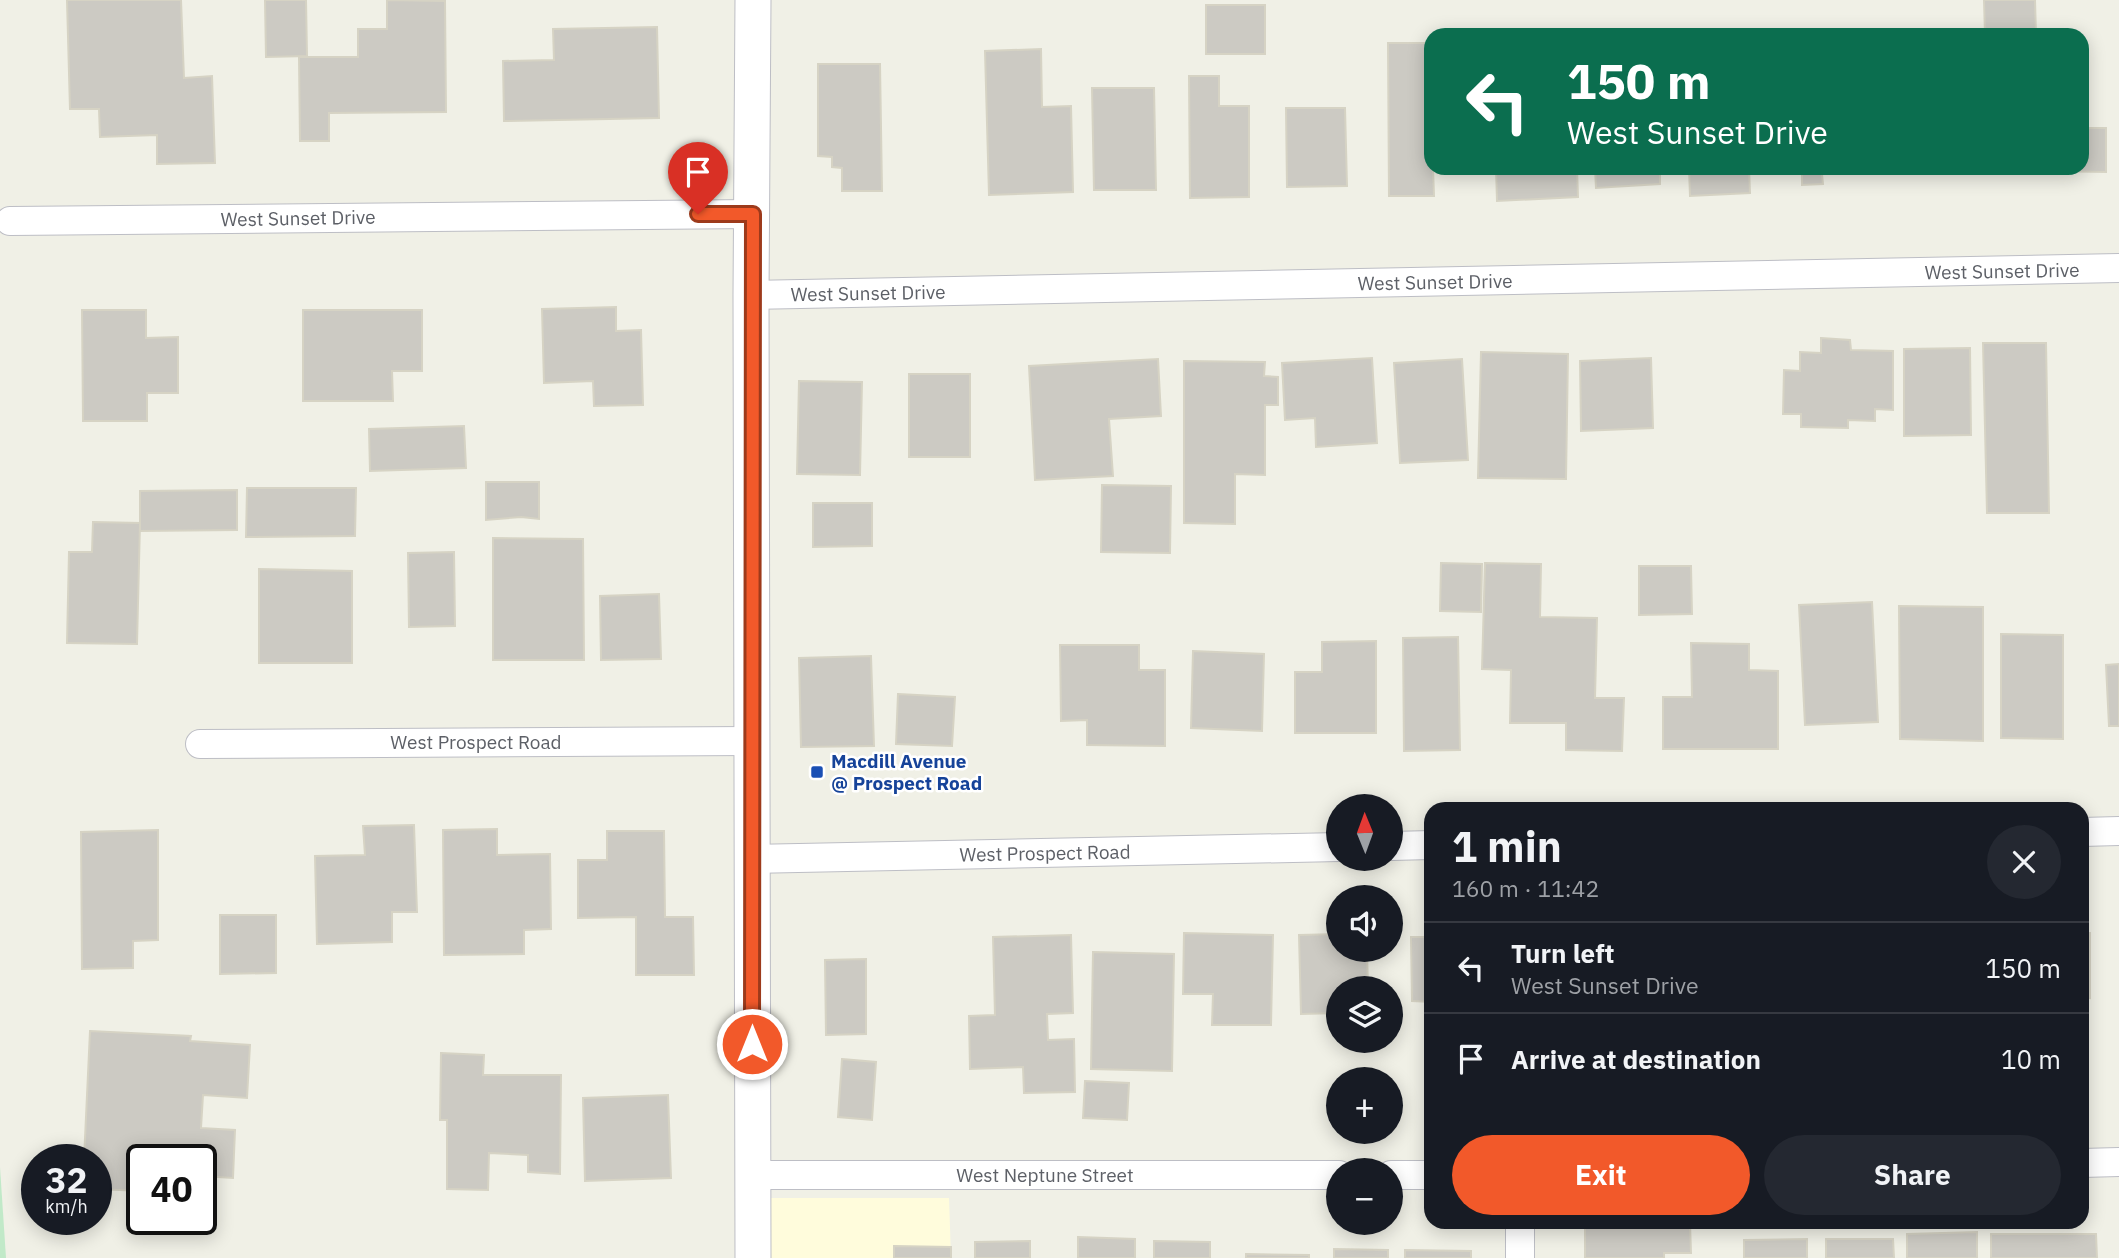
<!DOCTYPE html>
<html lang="en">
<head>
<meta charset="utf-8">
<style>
  :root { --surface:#171b24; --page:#242831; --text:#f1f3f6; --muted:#9ea1a6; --line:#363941; --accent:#f2592a }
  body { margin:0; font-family:"IBM Plex Sans",sans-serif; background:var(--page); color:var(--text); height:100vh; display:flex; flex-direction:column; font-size:26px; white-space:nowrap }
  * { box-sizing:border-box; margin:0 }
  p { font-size:23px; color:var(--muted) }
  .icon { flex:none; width:38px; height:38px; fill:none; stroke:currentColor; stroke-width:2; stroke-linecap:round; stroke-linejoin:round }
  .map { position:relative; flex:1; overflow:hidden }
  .details { position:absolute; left:1424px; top:802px; width:665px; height:427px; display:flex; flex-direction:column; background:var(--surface); border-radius:21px; box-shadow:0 4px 18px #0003 }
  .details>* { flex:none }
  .banner { position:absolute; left:1424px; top:28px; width:665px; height:147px; border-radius:21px; box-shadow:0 4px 18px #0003; background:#0b6e4f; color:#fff; overflow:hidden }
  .needle { width:46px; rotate:359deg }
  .fabs { position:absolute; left:1326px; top:794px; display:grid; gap:14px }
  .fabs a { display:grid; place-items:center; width:77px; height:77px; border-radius:50%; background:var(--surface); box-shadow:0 4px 18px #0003; font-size:35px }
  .speed { position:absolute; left:21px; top:1144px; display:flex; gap:14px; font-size:35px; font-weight:700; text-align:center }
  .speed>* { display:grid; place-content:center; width:91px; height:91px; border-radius:50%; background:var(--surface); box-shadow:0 4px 18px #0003; line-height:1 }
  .speed small { font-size:18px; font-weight:400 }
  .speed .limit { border:4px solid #111; border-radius:10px; background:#fff; color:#111 }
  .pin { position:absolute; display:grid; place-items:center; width:60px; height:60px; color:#fff; margin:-72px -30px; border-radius:50% 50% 50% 0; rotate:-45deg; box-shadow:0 0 7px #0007 }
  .pin .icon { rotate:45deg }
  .me { position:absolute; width:77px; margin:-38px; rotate:0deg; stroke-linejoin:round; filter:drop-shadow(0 0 5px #0008) }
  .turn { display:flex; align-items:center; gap:24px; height:147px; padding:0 28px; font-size:32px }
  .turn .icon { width:91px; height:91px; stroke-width:2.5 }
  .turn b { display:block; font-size:49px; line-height:60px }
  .round { display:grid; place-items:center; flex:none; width:74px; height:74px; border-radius:37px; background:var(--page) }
  .head { display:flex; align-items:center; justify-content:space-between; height:119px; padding:0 28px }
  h1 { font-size:42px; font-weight:800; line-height:52px }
  .action { display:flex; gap:14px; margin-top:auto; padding:14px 28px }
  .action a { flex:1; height:80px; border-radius:42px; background:var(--accent); color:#fff; font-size:28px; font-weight:800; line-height:80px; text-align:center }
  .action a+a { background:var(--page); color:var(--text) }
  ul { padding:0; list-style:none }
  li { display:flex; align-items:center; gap:21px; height:91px; padding:0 28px; border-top:2px solid var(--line) }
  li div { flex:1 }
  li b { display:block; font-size:26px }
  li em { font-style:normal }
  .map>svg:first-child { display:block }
  .commercial { fill:#fffcdc }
  .green { fill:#c1e9c8 }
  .building { fill:#cccac3; stroke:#d6d3c4; stroke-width:2 }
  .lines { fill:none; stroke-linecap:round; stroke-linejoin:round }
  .minor-casing { stroke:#bdbec5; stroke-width:30 }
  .tertiary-casing { stroke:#bdbec5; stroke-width:37 }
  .minor { stroke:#fff; stroke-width:28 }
  .tertiary { stroke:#fff; stroke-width:35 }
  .route-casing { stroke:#9d3a1b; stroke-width:18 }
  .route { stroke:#f2592a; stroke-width:12 }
  .transit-dot { fill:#1a4fb4; stroke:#fff; stroke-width:2.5 }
  .labels { text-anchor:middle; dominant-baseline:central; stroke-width:5; stroke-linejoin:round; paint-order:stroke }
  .street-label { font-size:19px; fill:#5d6067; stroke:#fff }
  .transit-label { font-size:19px; font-weight:bold; fill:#164399; stroke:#fff; text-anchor:start }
</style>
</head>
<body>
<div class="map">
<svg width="2119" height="1258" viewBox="0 0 2119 1258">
  <rect width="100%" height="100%" fill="#f0f0e6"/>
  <!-- commercial -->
  <path class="commercial" d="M771,1198H949L951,1258H771Z"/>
  <!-- green -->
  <path class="green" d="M0,1167L6,1258H0Z"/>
  <!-- building -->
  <path class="building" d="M67,0H181L184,78L212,76L215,163L157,164V135L100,137L99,109H70Z
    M265,0H306L307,56L266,57Z
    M387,0L445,1L446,112L329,113V141H300L299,57H358V29H387Z
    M1984,0H2035L2036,35H1985Z
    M1206,5H1265V54H1206Z
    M657,27L659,118L504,121L503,61L554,60L553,29Z
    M1388,43H1432V168H1433L1434,196H1389Z
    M1041,49L1042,107L1071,106L1073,192L989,195L985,51Z
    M818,64H880L882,191H842V168L832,167V157L818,156Z
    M1189,76H1219V106H1249V197L1190,198Z
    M1092,88H1154L1156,190H1094Z
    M1286,108H1345L1347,186L1287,187Z
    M2082,128H2106V172L1984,170V168H2082Z
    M1496,168H1577L1578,197L1497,201Z
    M1595,168H1660V184L1596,188Z
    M1689,168H1749L1750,193L1690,196Z
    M1787,168H1847L1848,173L1822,174L1823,184L1802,185V174H1787Z
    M1912,168H1967V172L1912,173Z
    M616,307V331L641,330L643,405L594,406L593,381L544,383L542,309Z
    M82,310H146V338L178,337V393H147V421H83Z
    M303,310H422V371H392L393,401H303Z
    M1821,338L1850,340L1851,350L1893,351V410L1875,409V421L1848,420V428L1801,427V414H1783L1784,370L1800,371V352L1821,353Z
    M1983,343H2046L2049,513H1987Z
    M1970,348L1971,435L1904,436V349Z
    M1481,352L1568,354L1566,479L1478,478Z
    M1372,358L1377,443L1316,447L1315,418L1285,420L1282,363Z
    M1651,358L1653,428L1581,431L1580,361Z
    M1158,359L1161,416L1109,419L1113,476L1035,480L1029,366Z
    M1462,359L1468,460L1400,463L1394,363Z
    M1184,361L1265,362L1264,376L1278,377V405H1265V475L1235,474V524L1184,523Z
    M909,374H970V457H909Z
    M799,381L862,382L860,475L797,474Z
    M464,426L466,468L370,471L369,429Z
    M486,482H539V519L521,517L486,520Z
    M1102,485L1171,486L1170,553L1101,552Z
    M247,488H356L355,536L246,537Z
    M237,490V530L140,531V491Z
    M813,503H872V546L813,547Z
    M93,522L140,523L137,644L67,643L69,552H92Z
    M493,538L583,539L584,660H493Z
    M454,552L455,626L409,627L408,553Z
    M1441,563L1482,564L1481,612L1440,611Z
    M1485,563L1541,564L1540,617L1597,618L1595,698H1624L1622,751L1566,750V723H1510L1511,670L1482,669Z
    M1639,566H1691L1692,614L1639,615Z
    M259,569L352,571V663H259Z
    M659,594L661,659L601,660L600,596Z
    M1872,602L1878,722L1805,725L1799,605Z
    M1899,606L1983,607V741L1900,739Z
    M2001,634L2063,635V739L2001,738Z
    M1458,637L1460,750L1404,751L1403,638Z
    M1376,641V733H1295V672H1322V642Z
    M1691,643L1749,644V670L1778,671V749H1663V697H1692Z
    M1060,645H1139V670H1165V746L1087,745V720L1061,721Z
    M1193,651L1264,654L1262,731L1191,728Z
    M871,656L874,746L801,747L799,658Z
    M2119,664V726H2109L2106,665Z
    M898,694L955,697L952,746L896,744Z
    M414,825L417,912H392V942L317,944L315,856L365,855L363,826Z
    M497,829V855L550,854L551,929L524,930V954L444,955L443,830Z
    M158,830V940L133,941V968L82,969L81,832Z
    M607,831H664L665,917H693L694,975H636V917L578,918V860H607Z
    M220,915H276V973L220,974Z
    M1184,933L1273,935L1271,1025H1212L1213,994H1183Z
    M2082,933H2090V998L2082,997Z
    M1339,934V950H1367L1368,989H1339V1013L1301,1014L1299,935Z
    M1071,935L1073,1013L1047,1014L1048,1040L1074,1039L1075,1092L1024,1093L1023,1067L970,1069L969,1016L995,1015L993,937Z
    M1411,937H1432V1002L1412,1001Z
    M1093,952L1174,954L1172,1071L1091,1069Z
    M866,959V1034L826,1035L825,960Z
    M90,1031L191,1036L190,1041L250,1045L247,1098L203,1095L201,1128L235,1130L233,1178L201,1176V1160H142V1191L96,1189V1160H84Z
    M441,1053L484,1055L483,1075H561L560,1174L528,1172V1155L489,1153L488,1190L447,1189V1120H440Z
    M842,1059L876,1062L872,1120L838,1117Z
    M1085,1081L1129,1083L1127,1120L1083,1118Z
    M668,1095L671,1178L585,1181L583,1098Z
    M1690,1223L1691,1253H1664V1258H1585V1224Z
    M1977,1232V1258H1907V1234Z
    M1991,1234H2096L2097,1258H1991Z
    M1078,1237L1135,1239V1258H1078Z
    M1807,1239V1258H1744V1240Z
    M1826,1239H1893L1894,1258H1826Z
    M1030,1241V1258H975V1242Z
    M1154,1241L1210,1242V1258H1154Z
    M894,1246L951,1247V1258H894Z
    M1334,1249L1388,1250V1258H1334Z
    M1405,1250L1471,1251V1258H1405Z
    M1246,1254L1309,1255V1258H1246Z"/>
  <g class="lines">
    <!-- minor casing -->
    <g class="minor-casing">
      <path id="minor" d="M10,221L753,214
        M751,295L2119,268
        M200,744L752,741
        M2082,832L2119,831
        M1391,846L1432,845
        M751,859L1339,847
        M2082,1163L2119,1162
        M752,1175H1339
        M1391,1175H1432
        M1520,1222V1258"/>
    </g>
    <!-- tertiary casing -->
    <g class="tertiary-casing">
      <path id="tertiary" d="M753,1258L751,295L753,0"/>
    </g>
    <!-- minor -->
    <use href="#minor" class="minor"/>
    <!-- tertiary -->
    <use href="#tertiary" class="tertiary"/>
  </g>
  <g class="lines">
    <!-- route casing -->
    <g class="route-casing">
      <path id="route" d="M698,214H753L752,1044"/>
    </g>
    <!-- route -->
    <use href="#route" class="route"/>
  </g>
  <!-- markers -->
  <rect class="transit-dot" x="810" y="765" width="14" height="14" rx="3.5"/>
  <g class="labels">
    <!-- street labels -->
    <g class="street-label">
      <text transform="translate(298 218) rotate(-1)">West Sunset Drive</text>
      <text transform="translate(2002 271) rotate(-1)">West Sunset Drive</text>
      <text transform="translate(1435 282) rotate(-1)">West Sunset Drive</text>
      <text transform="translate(868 293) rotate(-1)">West Sunset Drive</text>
      <text x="476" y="742">West Prospect Road</text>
      <text transform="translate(1045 853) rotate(-1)">West Prospect Road</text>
      <text x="1045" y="1175">West Neptune Street</text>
    </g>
    <!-- transit labels -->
    <g class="transit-label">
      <text x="831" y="761">Macdill Avenue<tspan x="831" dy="22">@ Prospect Road</tspan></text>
    </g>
  </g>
</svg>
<div class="fabs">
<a><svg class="needle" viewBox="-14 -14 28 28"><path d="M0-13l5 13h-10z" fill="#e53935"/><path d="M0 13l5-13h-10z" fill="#9ea1a6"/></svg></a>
<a><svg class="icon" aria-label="sound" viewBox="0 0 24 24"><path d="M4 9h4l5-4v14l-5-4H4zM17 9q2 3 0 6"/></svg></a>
<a><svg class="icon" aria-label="layers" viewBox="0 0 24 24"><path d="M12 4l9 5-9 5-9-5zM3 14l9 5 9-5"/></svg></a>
<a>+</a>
<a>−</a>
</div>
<div class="speed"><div>32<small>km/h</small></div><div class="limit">40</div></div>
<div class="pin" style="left:698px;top:214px;background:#d93025"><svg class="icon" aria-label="arrive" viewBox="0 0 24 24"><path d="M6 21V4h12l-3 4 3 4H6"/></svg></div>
<svg class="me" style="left:752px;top:1044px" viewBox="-20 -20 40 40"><circle r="17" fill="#f2592a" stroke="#fff" stroke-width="3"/><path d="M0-11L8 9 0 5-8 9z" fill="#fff"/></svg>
<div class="banner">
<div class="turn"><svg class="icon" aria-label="left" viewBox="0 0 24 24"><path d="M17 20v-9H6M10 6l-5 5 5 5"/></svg><div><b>150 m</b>West Sunset Drive</div></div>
</div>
<section class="details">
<div class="head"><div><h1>1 min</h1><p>160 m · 11:42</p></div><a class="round"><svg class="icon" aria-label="close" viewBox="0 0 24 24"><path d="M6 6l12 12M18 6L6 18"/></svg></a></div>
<ul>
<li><svg class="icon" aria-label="left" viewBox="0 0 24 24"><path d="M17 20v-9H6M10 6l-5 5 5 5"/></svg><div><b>Turn left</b><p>West Sunset Drive</p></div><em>150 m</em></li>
<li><svg class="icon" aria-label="arrive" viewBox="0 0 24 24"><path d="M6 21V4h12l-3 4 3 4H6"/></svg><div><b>Arrive at destination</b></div><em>10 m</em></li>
</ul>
<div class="action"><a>Exit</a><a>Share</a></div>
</section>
</div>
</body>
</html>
